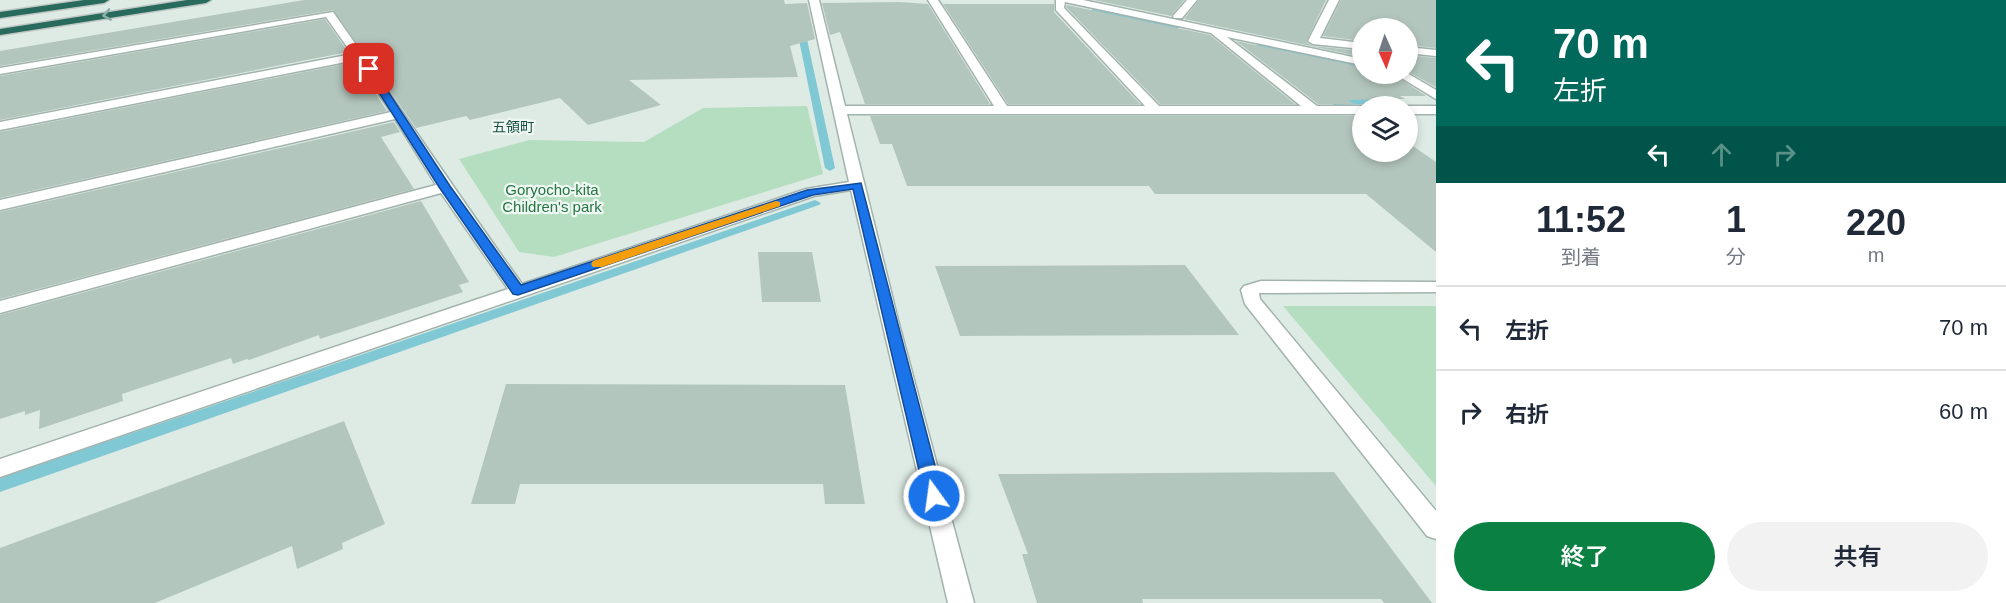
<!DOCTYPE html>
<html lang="ja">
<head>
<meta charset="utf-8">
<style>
  :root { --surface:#fff; --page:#f2f2f3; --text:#1f2937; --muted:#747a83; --line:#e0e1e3; --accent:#0b8043 }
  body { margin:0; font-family:Helvetica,"Noto Sans JP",sans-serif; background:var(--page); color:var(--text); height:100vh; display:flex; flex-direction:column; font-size:22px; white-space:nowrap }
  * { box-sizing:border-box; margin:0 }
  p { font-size:20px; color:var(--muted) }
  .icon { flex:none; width:33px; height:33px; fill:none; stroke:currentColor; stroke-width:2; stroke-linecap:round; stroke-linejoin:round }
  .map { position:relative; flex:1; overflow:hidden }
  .side { display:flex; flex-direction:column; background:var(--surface); width:570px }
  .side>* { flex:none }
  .guide { background:#00695c; color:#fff; overflow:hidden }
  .needle { width:39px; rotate:177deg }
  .tools { position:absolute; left:1352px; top:18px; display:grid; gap:12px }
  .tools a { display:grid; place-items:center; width:66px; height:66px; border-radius:50%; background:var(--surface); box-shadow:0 3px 9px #0003; font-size:30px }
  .pin { position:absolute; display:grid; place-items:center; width:51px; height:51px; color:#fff; margin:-26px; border-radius:12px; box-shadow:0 3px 9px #0006 }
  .me { position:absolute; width:66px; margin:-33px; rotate:346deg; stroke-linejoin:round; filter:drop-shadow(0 0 4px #0008) }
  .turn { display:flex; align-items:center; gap:21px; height:126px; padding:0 18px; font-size:27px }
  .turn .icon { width:78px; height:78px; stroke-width:2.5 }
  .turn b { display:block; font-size:42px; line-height:51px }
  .lanes { display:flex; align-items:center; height:57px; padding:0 18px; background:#0003; justify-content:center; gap:30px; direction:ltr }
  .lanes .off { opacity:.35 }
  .eta { display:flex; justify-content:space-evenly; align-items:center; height:102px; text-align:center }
  .eta b { font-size:36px; font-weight:600; line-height:42px }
  .primary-button { display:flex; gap:12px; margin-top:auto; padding:12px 18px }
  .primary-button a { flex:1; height:69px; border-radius:36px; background:var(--accent); color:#fff; font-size:24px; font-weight:600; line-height:69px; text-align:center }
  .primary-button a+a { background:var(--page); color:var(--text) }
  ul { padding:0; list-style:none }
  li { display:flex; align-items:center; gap:18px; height:84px; padding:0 18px; border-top:2px solid var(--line) }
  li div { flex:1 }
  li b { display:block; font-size:22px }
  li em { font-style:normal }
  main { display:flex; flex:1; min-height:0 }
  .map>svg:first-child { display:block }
  .green { fill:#b5dec0 }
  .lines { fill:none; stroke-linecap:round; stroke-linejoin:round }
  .stream { fill:#81c8d5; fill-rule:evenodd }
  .building { fill:#b3c6be }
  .minor-casing { stroke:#a1b3ac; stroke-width:3 }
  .highway-casing { stroke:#c0c8c6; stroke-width:3 }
  .minor { fill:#fff; fill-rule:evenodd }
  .highway { fill:#286a5c; fill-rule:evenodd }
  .oneway { stroke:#8cb0a8 }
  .route { fill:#1a73e8; stroke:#114b97; stroke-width:1.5 }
  .slow { fill:#f59e0b }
  .labels { text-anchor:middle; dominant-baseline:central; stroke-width:4.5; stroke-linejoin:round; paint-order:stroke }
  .far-neighbourhood-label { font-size:14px; fill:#194f42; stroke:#eff7f3 }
  .park-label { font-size:15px; fill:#267544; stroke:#eff7f3 }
</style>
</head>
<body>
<main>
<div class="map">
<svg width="1436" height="603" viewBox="0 0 1436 603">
  <rect width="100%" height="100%" fill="#deebe5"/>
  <!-- green -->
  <path class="green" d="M807,106L823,174L554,257L519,252L459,159L529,140L644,142L703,108Z
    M1283,306H1436V486Z"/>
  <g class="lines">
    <!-- stream -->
    <path class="stream" d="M1092,8L1176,25L1180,27L1176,29L1095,12H1092Z
      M801,28L805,30L835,168L830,171L825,168L797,30Z
      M1257,43L1362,64V70L1257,47Z
      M1371,99L1376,102L1374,104L1334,105L1329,102L1334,99Z
      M815,200L821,203L819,205L0,492V478Z"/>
  </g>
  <!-- building -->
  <path class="building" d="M304,0H784L785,4L807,3L815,39L790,46L798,77L629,80L661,105L588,125L560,98L470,120L466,116L416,128L333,10L0,66V51Z
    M1094,0H1184L1171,16Z
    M1199,0H1326L1306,42L1313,46L1362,51V57L1184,19Z
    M1341,0H1436V48L1407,45V28H1362V41L1323,36Z
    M900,2L928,4L990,104H865L840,32L830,35L822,3Z
    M943,4H1054V12L1140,104H1008Z
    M1067,5L1210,35L1295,104H1160L1066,7Z
    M325,19L348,52L0,120V76Z
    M1236,41L1362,67V74H1393L1426,96H1400L1405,99L1348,100L1354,104H1318Z
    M1407,55L1436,58V87L1407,71Z
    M355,62L387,111L0,198V132Z
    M870,116H1362V152H1407V142L1436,162V252L1366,194H1155L1149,186H907L892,144H880Z
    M394,122L400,132L381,137L414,189L0,299V212Z
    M421,201L469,282L459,285L463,292L320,339L319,335L249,360L247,359L233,364L231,358L122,394L123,401L39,429L40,410L25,415V411L0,419V315Z
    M758,252H812L821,302H762Z
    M1185,265L1239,335L960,336L935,266Z
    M506,384L845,385L865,504H825L823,484H520L515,504H471Z
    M344,421L385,524L342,543L343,549L297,569L292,546L155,603H0V548Z
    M1334,472L1432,603H1384L1381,599H1142L1143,603H1037L1022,554H1028L998,474Z"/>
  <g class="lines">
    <!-- minor casing -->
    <g class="minor-casing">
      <path id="minor" d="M809,0H819L845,106H994L928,0H938L1007,106H1145L1056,10V0H1083L1362,59V65L1227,37L1317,106H1362V114H847L898,320L974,603H948L851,190L814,196L0,477V459L508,289L441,193L0,313V301L436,185L395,119L0,210V200L391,112L356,60L0,130V122L352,54L326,17L0,74V68L333,12C396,101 457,194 522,284L806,189L849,182ZM1065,2L1211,33L1301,106H1159L1064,8Z
        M1187,0H1197L1182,18H1174L1173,16Z
        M1329,0H1339L1320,38L1362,43V49L1313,44L1308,41Z
        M1407,47L1436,50V56L1407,53Z
        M1407,73L1436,90V99L1395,74Z
        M1406,106H1436V114H1407Z
        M1261,281L1436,282V292L1259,293L1260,299L1436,511V539L1427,536L1245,304L1241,290L1244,286Z"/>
    </g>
    <!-- highway casing -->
    <g class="highway-casing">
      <path id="highway" d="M84,0H109L104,3L0,18V12Z
        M187,0H211L206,3L0,35V29Z"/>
    </g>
    <!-- minor -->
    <use href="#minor" class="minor"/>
    <!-- highway -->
    <use href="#highway" class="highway"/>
  </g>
  <!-- one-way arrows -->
  <defs><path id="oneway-chevron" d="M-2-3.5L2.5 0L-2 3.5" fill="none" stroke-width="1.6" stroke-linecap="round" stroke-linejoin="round" transform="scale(1.5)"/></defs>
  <use class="oneway" href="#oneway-chevron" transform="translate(107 15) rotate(171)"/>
  <!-- route -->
  <path class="route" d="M366,67H372L450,186L521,285L807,190L861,183L943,496L940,501L934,503L927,501L925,496L853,189L813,195L518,295L513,294L439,187L364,69Z"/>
  <!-- slow -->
  <path class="slow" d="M776,201L780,202V206L602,267H593L591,264L593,261Z"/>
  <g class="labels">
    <!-- far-neighbourhood labels -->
    <g class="far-neighbourhood-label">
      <text x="513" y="127">五領町</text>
    </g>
    <!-- park labels -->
    <g class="park-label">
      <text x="552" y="189">Goryocho-kita<tspan x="552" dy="17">Children's park</tspan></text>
    </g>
  </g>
</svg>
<div class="tools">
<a><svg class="needle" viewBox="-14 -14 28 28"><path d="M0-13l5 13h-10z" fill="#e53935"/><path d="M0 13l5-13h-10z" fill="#747a83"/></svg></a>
<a><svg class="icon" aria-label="layers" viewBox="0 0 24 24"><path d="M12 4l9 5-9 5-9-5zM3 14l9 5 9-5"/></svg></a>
</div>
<div class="pin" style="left:369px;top:69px;background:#d93025"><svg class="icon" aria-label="arrive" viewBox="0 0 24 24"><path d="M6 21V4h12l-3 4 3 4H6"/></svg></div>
<svg class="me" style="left:934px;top:496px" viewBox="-20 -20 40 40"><circle r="17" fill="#1a73e8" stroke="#fff" stroke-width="3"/><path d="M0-11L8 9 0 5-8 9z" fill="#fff"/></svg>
</div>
<section class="side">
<div class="guide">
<div class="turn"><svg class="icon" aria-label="left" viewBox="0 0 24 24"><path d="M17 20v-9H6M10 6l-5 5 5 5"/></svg><div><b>70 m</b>左折</div></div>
<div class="lanes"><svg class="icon" aria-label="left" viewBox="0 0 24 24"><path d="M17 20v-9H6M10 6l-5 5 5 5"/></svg><svg class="icon off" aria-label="ahead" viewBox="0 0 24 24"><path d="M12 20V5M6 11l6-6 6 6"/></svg><svg class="icon off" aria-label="right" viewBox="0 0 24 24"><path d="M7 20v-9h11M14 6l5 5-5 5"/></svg></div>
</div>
<div class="eta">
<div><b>11:52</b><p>到着</p></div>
<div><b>1</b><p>分</p></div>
<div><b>220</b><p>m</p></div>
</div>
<ul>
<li><svg class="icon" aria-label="left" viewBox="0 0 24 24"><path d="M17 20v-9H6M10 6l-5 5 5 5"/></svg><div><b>左折</b></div><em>70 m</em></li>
<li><svg class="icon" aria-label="right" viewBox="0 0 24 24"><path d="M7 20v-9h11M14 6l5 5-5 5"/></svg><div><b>右折</b></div><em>60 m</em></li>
</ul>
<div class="primary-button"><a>終了</a><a>共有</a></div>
</section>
</main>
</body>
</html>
